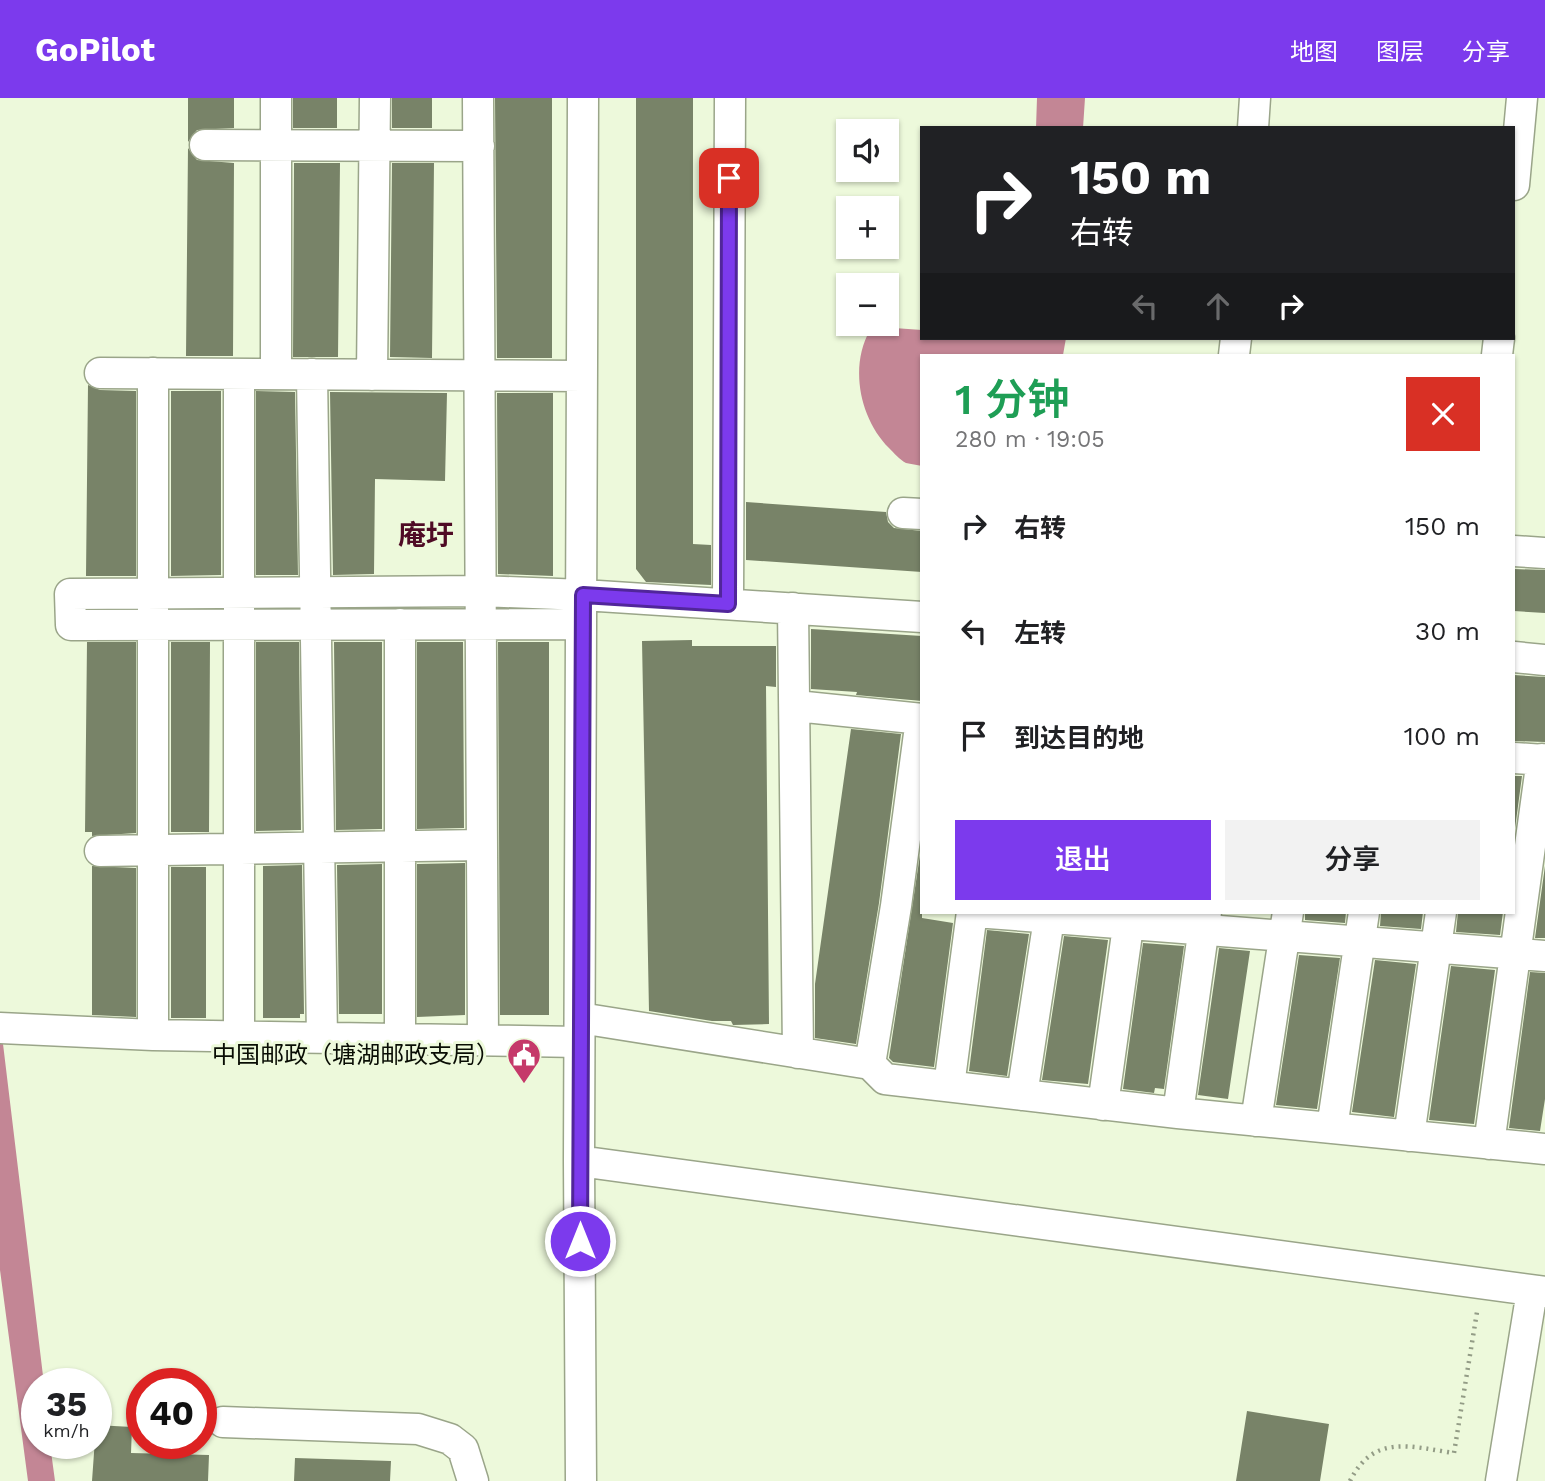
<!DOCTYPE html>
<html lang="zh">
<head>
<meta charset="utf-8">
<style>
  :root { --surface:#fff; --page:#f2f2f2; --text:#202124; --muted:#757577; --accent:#7c3aed }
  body { margin:0; font-family:"Work Sans","Noto Sans SC",sans-serif; background:var(--page); color:var(--text); height:100vh; display:flex; flex-direction:column; font-size:26px; white-space:nowrap }
  * { box-sizing:border-box; margin:0 }
  p { font-size:23px; color:var(--muted) }
  .icon { flex:none; width:38px; height:38px; fill:none; stroke:currentColor; stroke-width:2; stroke-linecap:round; stroke-linejoin:round }
  .map { position:relative; flex:1; overflow:hidden }
  .drawer { position:absolute; left:920px; top:256px; width:595px; height:560px; display:flex; flex-direction:column; background:var(--surface); border-radius:0px; box-shadow:0 2px 5px #0004 }
  .drawer>* { flex:none }
  .hud { position:absolute; left:920px; top:28px; width:595px; height:214px; border-radius:0px; box-shadow:0 2px 5px #0004; background:#202124; color:#fff; overflow:hidden }
  .buttons { position:absolute; left:836px; top:21px; display:grid; gap:14px }
  .buttons a { display:grid; place-items:center; width:63px; height:63px; border-radius:0px; background:var(--surface); box-shadow:0 2px 5px #0004; font-size:35px }
  .speed { position:absolute; left:21px; top:1270px; display:flex; gap:14px; font-size:35px; font-weight:700; text-align:center }
  .speed>* { display:grid; place-content:center; width:91px; height:91px; border-radius:50%; background:var(--surface); box-shadow:0 2px 5px #0004; line-height:1 }
  .speed small { font-size:18px; font-weight:400 }
  .speed .limit { border:10px solid #d22; background:#fff; color:#111 }
  .pin { position:absolute; display:grid; place-items:center; width:60px; height:60px; color:#fff; margin:-30px; border-radius:14px; box-shadow:0 4px 10px #0006 }
  .me { position:absolute; width:77px; margin:-38px; rotate:0deg; stroke-linejoin:round; filter:drop-shadow(0 0 5px #0008) }
  .turn { display:flex; align-items:center; gap:24px; height:147px; padding:0 35px; font-size:32px }
  .turn .icon { width:91px; height:91px; stroke-width:2.5 }
  .turn b { display:block; font-size:49px; line-height:60px }
  .lanes { display:flex; align-items:center; height:66px; padding:0 35px; background:#0003; justify-content:center; gap:35px; direction:ltr }
  .lanes .off { opacity:.35 }
  .round { display:grid; place-items:center; flex:none; width:74px; height:74px; border-radius:0px; background:var(--page) }
  .headline { display:flex; align-items:center; justify-content:space-between; height:119px; padding:0 35px }
  h1 { font-size:42px; font-weight:600; line-height:52px; color:#1e9e55 }
  .primary-button { display:flex; gap:14px; margin-top:auto; padding:14px 35px }
  .primary-button a { flex:1; height:80px; border-radius:0px; background:var(--accent); color:#fff; font-size:28px; font-weight:600; line-height:80px; text-align:center }
  .primary-button a+a { background:var(--page); color:var(--text) }
  ul { padding:0; list-style:none }
  li { display:flex; align-items:center; gap:21px; height:105px; padding:0 35px }
  li div { flex:1 }
  li b { display:block; font-size:26px }
  li em { font-style:normal }
  header { display:flex; align-items:center; gap:42px; box-sizing:border-box; height:98px; padding:0 35px; background:var(--accent); color:#fff }
  header strong { font-size:33px }
  nav { display:flex; gap:38px; margin-inline-start:auto; font-size:24px }
  .map>svg:first-child { display:block }
  .water { fill:#c38695 }
  .building { fill:#788368 }
  .lines { fill:none; stroke-linecap:round; stroke-linejoin:round }
  .minor-casing { stroke:#9aa589; stroke-width:33 }
  .path { stroke:#939c86; stroke-width:4.5; stroke-dasharray:2 5; stroke-linecap:butt }
  .minor { stroke:#fff; stroke-width:30 }
  .route-casing { stroke:#51269a; stroke-width:18 }
  .route { stroke:#7c3aed; stroke-width:12 }
  .labels { text-anchor:middle; dominant-baseline:central; stroke-width:6; stroke-linejoin:round; paint-order:stroke }
  .poi-label { font-size:24px; fill:#090d04; stroke:#edf9db; text-anchor:end }
  .quarter-label { font-size:28px; font-weight:bold; fill:#4f0b25; stroke:#edf9db }
</style>
</head>
<body>
<header>
<strong>GoPilot</strong>
<nav><a>地图</a><a>图层</a><a>分享</a></nav>
</header>
<div class="map">
<svg width="1545" height="1383" viewBox="0 0 1545 1383">
  <rect width="100%" height="100%" fill="#edf9db"/>
  <!-- water -->
  <path class="water" d="M1037,0H1085L1083,30H1036Z
    M894,230L922,232V240H1066L1063,257H922V368C917,367 911,366 906,365C900,362 894,355 889,350C860,321 849,269 870,232Z
    M0,921L44,1286H37V1346H50L55,1383H28L0,1172Z"/>
  <!-- building -->
  <path class="building" d="M188,0H234V30L197,32L188,44Z
    M293,0H337V30H293Z
    M392,0H432V30H392Z
    M495,0H552V260H497Z
    M636,0H693V446L711,447V487L646,484L636,471Z
    M188,50L197,62L234,65L233,258H186Z
    M294,65H340L338,259H293Z
    M392,65H434L432,260L390,259Z
    M88,287L100,292L136,293V478H86Z
    M171,293H221V477L171,478Z
    M256,293L295,294L298,477H256Z
    M330,294L447,295L445,383L375,381L374,476L333,477Z
    M497,295H553V478L498,476Z
    M746,404L886,414L888,424L894,430L922,433V474L746,462Z
    M1514,471L1545,472V515L1514,513Z
    M811,531L922,538V603L856,597L857,594L811,591Z
    M692,542V548H776V589L766,588L769,926L733,927L731,923H712L649,913L642,543Z
    M87,544H136V735L92,738V734H85Z
    M171,544H210L209,734H171Z
    M256,544H299L301,732L256,733Z
    M334,544H382V731L336,732Z
    M417,544H463L464,730L417,731Z
    M498,544H549V917H500Z
    M1514,577L1545,579V644L1514,643Z
    M851,631L901,636L879,805L856,946L815,940V886Z
    M1514,678H1522L1514,738Z
    M922,744V820L953,825L934,969L893,964L889,960Z
    M465,765V917L417,919V766Z
    M382,766V916H339L337,767Z
    M302,767L304,916H300V920H263V768Z
    M92,768L136,770V919L92,917Z
    M1545,768V840H1535Z
    M171,769H206V920H171Z
    M1305,814H1346L1345,825L1305,822Z
    M1381,814H1423L1421,831L1380,828Z
    M1458,814H1503L1500,837L1456,834Z
    M987,832L1029,836L1007,978L969,973Z
    M1064,838L1108,842L1088,986L1042,982Z
    M1143,845L1184,848L1164,991L1155,990L1154,995L1123,991Z
    M1219,850L1250,853L1228,1001L1198,997Z
    M1299,857L1340,860L1317,1011L1276,1007Z
    M1375,862L1416,866L1394,1019L1352,1014Z
    M1451,868L1495,872L1474,1026L1429,1022Z
    M1530,874L1545,875V1001L1540,1033L1509,1030Z
    M1247,1313L1329,1326L1320,1383H1236Z
    M96,1327L132,1329L131,1355L209,1357L208,1383H92Z
    M295,1360L391,1363L390,1383H294Z"/>
  <g class="lines">
    <!-- minor casing -->
    <g class="minor-casing">
      <path id="minor" d="M478,0L483,942
        M1253,30L1255,0
        M205,47L479,48
        M1514,87L1522,0
        M1234,257L1236,240
        M1497,257L1499,240
        M100,275L582,278
        M153,275V937
        M239,276V939
        M276,276V0
        M312,276L322,940
        M372,277L375,0
        M903,415L922,416
        M1514,453L1545,455
        M728,506L730,0
        M793,510L798,955
        M581,526L71,527L70,496L481,493L583,497L922,519
        M1514,559L1545,562
        M796,608L922,621
        M1514,660L1545,662
        M100,753L482,747
        M975,814L1545,858
        M580,920L870,966L896,808L921,621
        M0,930L153,937L579,944
        M400,941V526
        M870,966L885,981L1178,1015L1545,1051
        M949,988L972,814
        M1022,997L1050,814
        M1103,1007L1130,814
        M1178,1015L1206,814
        M1256,1023L1288,814
        M1332,1030L1364,814
        M1409,1038L1441,814
        M1489,1046L1542,661
        M579,1063L1545,1194
        M223,1324L418,1331L450,1341L463,1351L473,1383
        M581,1383L579,1063L583,0
        M1501,1383L1532,1193"/>
    </g>
    <!-- path -->
    <path class="path" d="M1350,1383C1374,1335 1411,1349 1454,1355L1477,1214"/>
    <!-- minor -->
    <use href="#minor" class="minor"/>
  </g>
  <g class="lines">
    <!-- route casing -->
    <g class="route-casing">
      <path id="route" d="M580,1143L583,497L728,506L729,80"/>
    </g>
    <!-- route -->
    <use href="#route" class="route"/>
  </g>
  <!-- icons -->
  <defs>
    <g id="civic-pin" transform="scale(1.75)"><path d="M0 17L-7.5 6A9.5 9.5 0 1 1 7.5 6Z" fill="#c5396a" stroke="#edf9db"/><path d="M-.6-6.5H3V-4.5H.6V-3L4-1V1h2V6H-6V1h2V-1L-.6-3ZM-1.2 2.5V6h2.4V2.5Z" fill="#fff"/></g>
  </defs>
  <g fill-rule="evenodd">
    <use href="#civic-pin" x="524" y="957"/>
  </g>
  <g class="labels">
    <!-- poi labels -->
    <g class="poi-label">
      <text x="500" y="957">中国邮政（塘湖邮政支局）</text>
    </g>
    <!-- quarter labels -->
    <g class="quarter-label">
      <text x="426" y="437">庵圩</text>
    </g>
  </g>
</svg>
<div class="buttons">
<a><svg class="icon" aria-label="sound" viewBox="0 0 24 24"><path d="M4 9h4l5-4v14l-5-4H4zM17 9q2 3 0 6"/></svg></a>
<a>+</a>
<a>−</a>
</div>
<div class="speed"><div>35<small>km/h</small></div><div class="limit">40</div></div>
<div class="pin" style="left:729px;top:80px;background:#d93025"><svg class="icon" aria-label="arrive" viewBox="0 0 24 24"><path d="M6 21V4h12l-3 4 3 4H6"/></svg></div>
<svg class="me" style="left:580px;top:1143px" viewBox="-20 -20 40 40"><circle r="17" fill="#7c3aed" stroke="#fff" stroke-width="3"/><path d="M0-11L8 9 0 5-8 9z" fill="#fff"/></svg>
<div class="hud">
<div class="turn"><svg class="icon" aria-label="right" viewBox="0 0 24 24"><path d="M7 20v-9h11M14 6l5 5-5 5"/></svg><div><b>150 m</b>右转</div></div>
<div class="lanes"><svg class="icon off" aria-label="left" viewBox="0 0 24 24"><path d="M17 20v-9H6M10 6l-5 5 5 5"/></svg><svg class="icon off" aria-label="ahead" viewBox="0 0 24 24"><path d="M12 20V5M6 11l6-6 6 6"/></svg><svg class="icon" aria-label="right" viewBox="0 0 24 24"><path d="M7 20v-9h11M14 6l5 5-5 5"/></svg></div>
</div>
<section class="drawer">
<div class="headline"><div><h1>1 分钟</h1><p>280 m · 19:05</p></div><a class="round" style="background:#d93025;color:#fff"><svg class="icon" aria-label="close" viewBox="0 0 24 24"><path d="M6 6l12 12M18 6L6 18"/></svg></a></div>
<ul>
<li><svg class="icon" aria-label="right" viewBox="0 0 24 24"><path d="M7 20v-9h11M14 6l5 5-5 5"/></svg><div><b>右转</b></div><em>150 m</em></li>
<li><svg class="icon" aria-label="left" viewBox="0 0 24 24"><path d="M17 20v-9H6M10 6l-5 5 5 5"/></svg><div><b>左转</b></div><em>30 m</em></li>
<li><svg class="icon" aria-label="arrive" viewBox="0 0 24 24"><path d="M6 21V4h12l-3 4 3 4H6"/></svg><div><b>到达目的地</b></div><em>100 m</em></li>
</ul>
<div class="primary-button"><a>退出</a><a>分享</a></div>
</section>
</div>
</body>
</html>
